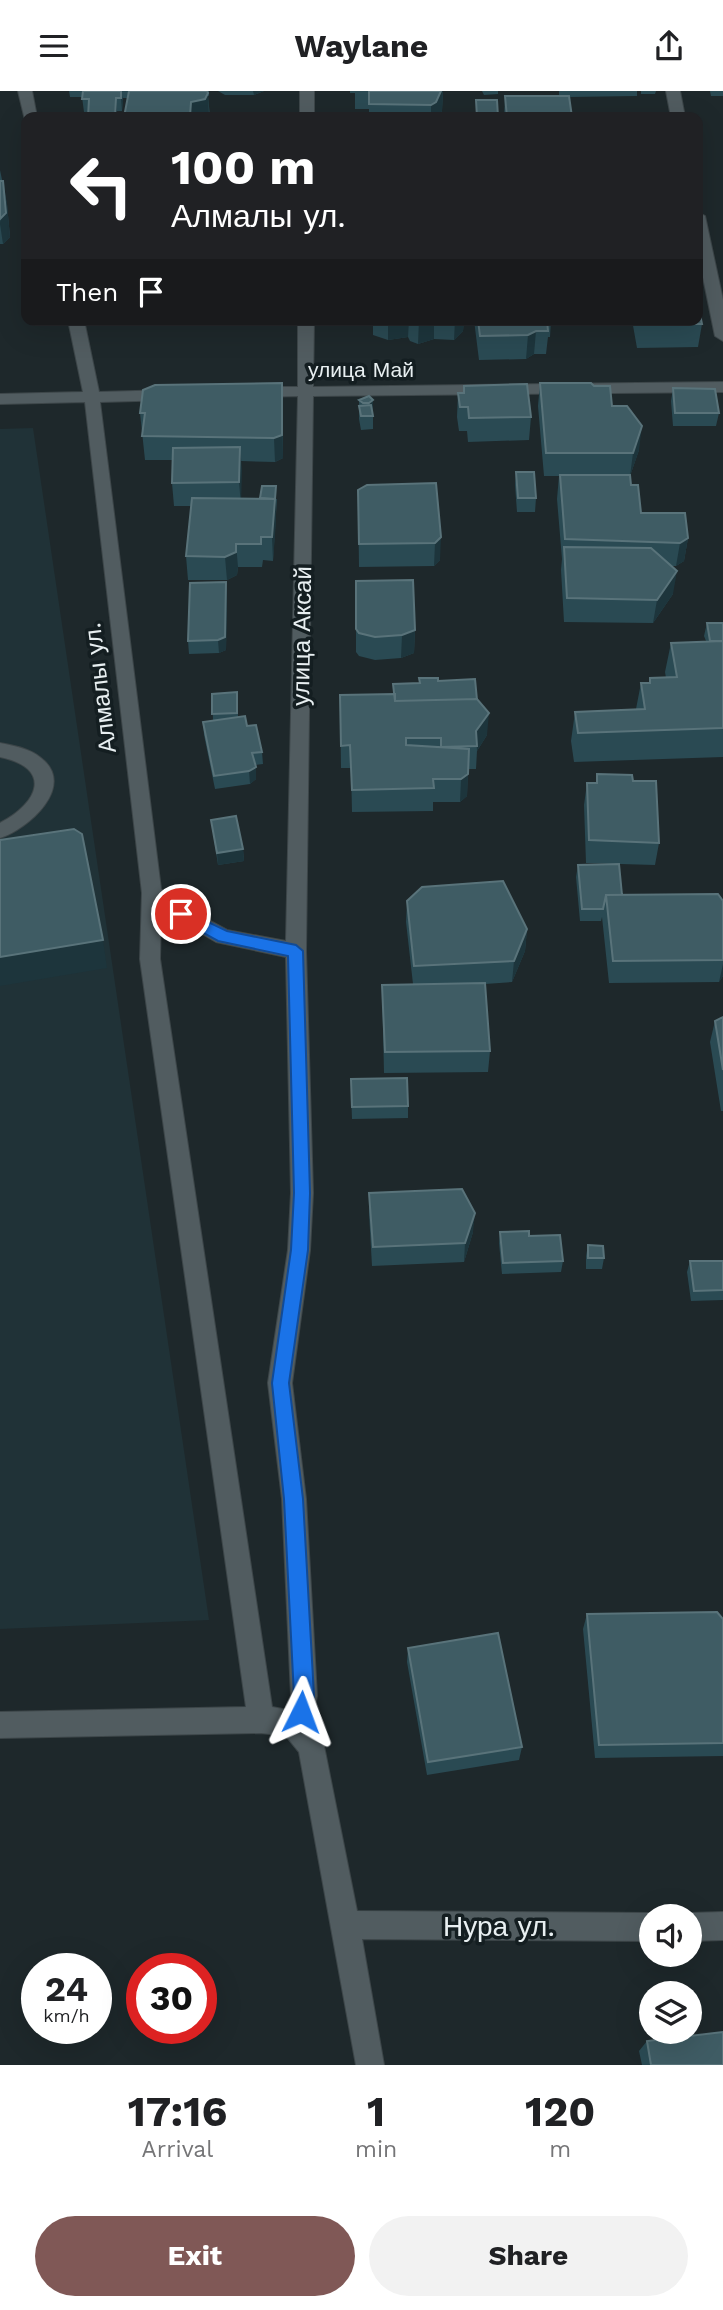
<!DOCTYPE html>
<html lang="en">
<head>
<meta charset="utf-8">
<style>
  :root { --surface:#fff; --page:#f2f2f2; --text:#202124; --muted:#757577; --accent:#805856 }
  body { margin:0; font-family:"Work Sans",sans-serif; background:var(--page); color:var(--text); height:100vh; display:flex; flex-direction:column; font-size:26px; white-space:nowrap }
  * { box-sizing:border-box; margin:0 }
  p { font-size:23px; color:var(--muted) }
  .icon { flex:none; width:38px; height:38px; fill:none; stroke:currentColor; stroke-width:2; stroke-linecap:round; stroke-linejoin:round }
  .map { position:relative; height:1974px; overflow:hidden }
  .panel { display:flex; flex-direction:column; background:var(--surface); flex:1 }
  .panel>* { flex:none }
  .hud { position:absolute; left:21px; top:21px; width:682px; height:214px; border-radius:14px; box-shadow:0 7px 28px #0002; background:#202124; color:#fff; overflow:hidden }
  .controls { position:absolute; left:639px; top:1813px; display:grid; gap:14px }
  .controls a { display:grid; place-items:center; width:63px; height:63px; border-radius:50%; background:var(--surface); box-shadow:0 7px 28px #0002; font-size:35px }
  .speed { position:absolute; left:21px; top:1862px; display:flex; gap:14px; font-size:35px; font-weight:700; text-align:center }
  .speed>* { display:grid; place-content:center; width:91px; height:91px; border-radius:50%; background:var(--surface); box-shadow:0 7px 28px #0002; line-height:1 }
  .speed small { font-size:18px; font-weight:400 }
  .speed .limit { border:10px solid #d22; background:#fff; color:#111 }
  .pin { position:absolute; display:grid; place-items:center; width:60px; height:60px; color:#fff; margin:-30px; border:4px solid #fff; border-radius:50%; box-shadow:0 2px 7px #0007 }
  .me { position:absolute; width:77px; margin:-38px; rotate:3deg; stroke-linejoin:round; filter:drop-shadow(0 0 5px #0008) }
  .turn { display:flex; align-items:center; gap:24px; height:147px; padding:0 35px; font-size:32px }
  .turn .icon { width:91px; height:91px; stroke-width:2.5 }
  .turn b { display:block; font-size:49px; line-height:60px }
  .then { display:flex; align-items:center; height:66px; padding:0 35px; background:#0003; gap:14px; font-size:26px }
  .eta { display:flex; justify-content:space-evenly; align-items:center; height:119px; text-align:center }
  .eta b { font-size:42px; font-weight:700; line-height:49px }
  .cta { display:flex; gap:14px; margin-top:auto; padding:14px 35px }
  .cta a { flex:1; height:80px; border-radius:42px; background:var(--accent); color:#fff; font-size:28px; font-weight:700; line-height:80px; text-align:center }
  .cta a+a { background:var(--page); color:var(--text) }
  header { display:flex; justify-content:space-between; align-items:center; height:91px; padding:0 35px; background:var(--surface); font-size:32px; font-weight:700 }
  .map>svg:first-child { display:block }
  .built { fill:#203237 }
  .lines { fill:none; stroke-linecap:round; stroke-linejoin:round }
  .minor-casing { stroke:#3d4649; stroke-width:2 }
  .minor { fill:#515c60; fill-rule:evenodd }
  .wall { fill:#2a4a53 }
  .shaded-wall { fill:#1d353c }
  .building { fill:#3f5c64; stroke:#59737a; stroke-width:2 }
  .route { fill:#1a73e8; stroke:#114b97; stroke-width:2 }
  .labels { text-anchor:middle; dominant-baseline:central; stroke-width:7; stroke-linejoin:round; paint-order:stroke }
  .far-street-label { font-size:21px; fill:#e8eff1; stroke:#141e21 }
  .street-label { font-size:24px; fill:#e8eff1; stroke:#141e21 }
  .near-street-label { font-size:28px; fill:#e8eff1; stroke:#141e21 }
</style>
</head>
<body>
<header><svg class="icon" aria-label="menu" viewBox="0 0 24 24"><path d="M4 6h16M4 12h16M4 18h16"/></svg>Waylane<svg class="icon" aria-label="share" viewBox="0 0 24 24"><path d="M12 15V3M7 8l5-5 5 5M5 13v7h14v-7"/></svg></header>
<div class="map">
<svg width="723" height="1974" viewBox="0 0 723 1974">
  <rect width="100%" height="100%" fill="#1e282b"/>
  <!-- built -->
  <path class="built" d="M33,337L209,1529L0,1538V338Z"/>
  <g class="lines">
    <!-- minor casing -->
    <g class="minor-casing">
      <path id="minor" d="M18,0H32L37,26H26L25,29Z
        M300,0H314V26H300Z
        M666,0H680L685,26H671Z
        M698,121L705,125L723,209V250L715,245L698,162Z
        M68,229H84L99,301L172,299L180,304L172,309L100,311L161,798L188,818L227,839L286,850L298,305L256,306L248,301L256,296H298V229H314L313,296L723,291V301L313,305L306,860L313,1102L310,1159L292,1292L306,1408L317,1605L311,1635L324,1655L357,1820L651,1822L658,1825H651V1850L362,1848L384,1974H356L299,1661L286,1645L261,1642L0,1647V1621L246,1616L140,868L142,802L85,311L0,313V303L83,301ZM161,819L216,851L286,866L291,1102L288,1159L268,1292L282,1408L291,1605L288,1619L272,1616L160,868Z
        M0,652C14,655 29,657 41,667C77,695 28,738 0,747V732C39,712 53,677 0,666Z
        M723,1821V1849L690,1850V1825H683L690,1822Z"/>
    </g>
    <!-- minor -->
    <use href="#minor" class="minor"/>
  </g>
  <!-- wall -->
  <path class="wall" d="M69,0H209V5H208L210,25L209,26H124L128,7H123L122,20L84,21L82,6H70Z
    M218,0H264L254,4H225Z
    M350,0H443L442,20L439,26H369V18H355V2H350Z
    M482,0H498V3L484,4Z
    M559,0H637V5L569,6L572,26H504L505,5H559Z
    M641,0H656L655,3H641Z
    M710,0H723V5H711Z
    M0,79L7,113L10,146L3,153H0Z
    M117,229H137L138,234L118,235Z
    M145,229H231V235H146Z
    M373,229H464L463,240L454,249L434,248L418,253L410,250L408,246L388,249L373,244Z
    M474,229H551L550,246H548L546,263H534L526,268L479,269Z
    M632,229H698L702,233L698,256L637,257Z
    M540,292L612,315L639,359L630,385L631,394L641,422L688,447L684,470L676,475H672L673,503L653,532L564,531L561,479L562,468L557,408L559,385H544L538,315Z
    M673,297L719,322L716,335H673L671,310Z
    M458,302L531,326L529,349L468,351L467,340H459L457,326Z
    M359,309H373V338L361,339L359,328Z
    M283,315V367L275,371L241,370V407L277,408L273,470L263,469L262,476H238L237,484L227,489H188L186,465L191,415H174L172,392V369H145L140,322Z
    M516,381L536,407L535,421H517L515,394Z
    M436,392L440,469L434,475L359,476L358,399Z
    M356,490L415,539L414,562L401,567L375,569L359,565L356,561Z
    M226,491L227,504L226,559L219,562L189,563L188,550Z
    M707,532H723V666L574,671L571,650L575,621L636,618L641,592H650V587H666L665,581L671,552L706,550L704,545Z
    M419,587L438,590L477,609L487,644L477,660L476,678H468L467,705L460,711H433V720L352,721L351,677H341L340,604L393,603V593L419,592Z
    M212,603L238,614V626L247,635L262,661L263,673L255,674L256,688L250,693L215,698L204,644L203,631L213,629Z
    M597,683L659,752L655,774L586,772L584,714L587,692H596Z
    M211,729L243,758L244,770L218,774Z
    M578,774L622,804L723,810V885L719,891L609,892L602,826L601,830H580L576,786Z
    M407,810L527,838L525,860L512,891L485,893L490,960L488,981L384,982L382,894L413,893L406,831Z
    M723,926V1020H721L710,951L715,930Z
    M351,1000L408,1015V1027L352,1028Z
    M369,1102L473,1141L464,1171L372,1175L369,1122Z
    M500,1141L529,1145L563,1170L561,1181L502,1183L499,1152Z
    M588,1154L604,1167L602,1178H586V1165Z
    M690,1170H723V1209L691,1210L687,1181Z
    M587,1523L723,1528V1665L595,1667L583,1538Z
    M408,1557L522,1656L519,1669L427,1684L407,1571Z
    M647,1950L723,1974H642L639,1960Z"/>
  <!-- shaded-wall -->
  <path class="shaded-wall" d="M121,0L123,10L122,20L121,7Z
    M253,0H264L254,4Z
    M441,0H443L442,20L439,26H431V14Z
    M208,2L209,26H190L191,11Z
    M116,7L117,26H115Z
    M3,90L7,113L10,146L3,153L0,133Z
    M388,229H409L408,246L388,249Z
    M419,229H434V248L418,253Z
    M455,229H464L463,240L454,249Z
    M536,240L534,263L526,268L528,244Z
    M282,292L283,367L275,371L274,347Z
    M373,309V322L369,325V312Z
    M642,335L639,359L630,385L633,362Z
    M240,356L242,379L241,414L239,391Z
    M276,395V431L273,470L272,446Z
    M441,446L440,469L434,475L435,452Z
    M688,447L684,470L676,475L680,452Z
    M236,453L238,476L237,484L227,489L225,466Z
    M677,480L673,503L653,532L657,509Z
    M226,491L227,504L226,559L219,562L218,549Z
    M415,539L414,562L401,567L402,544Z
    M489,622L487,644L477,660L476,640Z
    M256,676V688L250,693L249,680Z
    M468,683L467,705L460,711L461,688Z
    M243,758L244,770L218,774L217,762Z
    M527,838L525,860L512,891L514,870Z
    M103,849L107,877L0,895V866Z
    M723,873V885L719,891Z
    M475,1122L473,1141L464,1171L465,1152Z"/>
  <!-- building -->
  <path class="building" d="M83,0H121V7H116L115,26H88L89,8H82Z
    M129,0H207L208,2L205,8L191,11L190,25L183,24V26H124Z
    M369,0H441L436,11L431,14L369,13Z
    M505,5H569L572,26H507Z
    M476,9H497L498,26H477Z
    M0,90H3L6,122L0,128Z
    M698,214L702,233H640L639,229H698Z
    M478,229H547L548,240H536L528,244L480,245Z
    M282,292V344L274,347L142,345L145,322H140L143,299L155,294Z
    M540,292H591L594,295H610L612,315H627L642,335L633,362H546Z
    M527,293L531,326L469,327L468,316H460L458,302H464V295Z
    M673,297L715,298L719,322H675Z
    M369,305L373,309L369,312H363L359,309Z
    M371,314L373,325H361L359,315Z
    M240,356L239,391L172,392L173,357Z
    M516,381H534L536,407H518Z
    M560,384H630L631,394H638L641,422H685L688,447L680,452L565,448Z
    M436,392L441,446L435,452L359,453L358,399L367,394Z
    M262,395H276L275,408L260,407Z
    M192,407L275,408L272,446H261V453H236V461L225,466L186,465Z
    M564,456L651,457L677,480L657,509L567,507Z
    M413,489L415,539L402,544L375,546L359,542L356,538V490Z
    M226,491L225,546L218,549L188,550L190,492Z
    M707,532H723V550H710Z
    M723,550V637L578,642L575,621L645,618L641,592H650V587L677,586L671,552Z
    M419,587H438V590L475,588L477,609V608L395,610L393,593L420,592Z
    M237,601V622L212,623V603Z
    M395,603V610L477,608L489,622L476,640L477,655L441,656V647H406V654L469,658L468,683L461,688H433L434,697L352,699L350,654L341,655L340,604Z
    M245,625L247,635L256,634L262,661L252,662L256,676L249,680L214,685L203,631Z
    M597,683L632,684L633,690H656L659,752L589,749L587,692H597Z
    M236,725L243,758L217,762L211,729Z
    M74,738L82,743L103,849L0,866V749Z
    M619,773L622,804H606L603,818H582L578,774Z
    M503,790L527,838L514,870L414,875L407,810L422,796Z
    M718,803L723,810V869L613,870L606,804Z
    M485,892L490,960L385,961L382,894Z
    M723,926V979L715,930Z
    M407,987L408,1015L352,1016L351,988Z
    M462,1098L475,1122L465,1152L373,1156L369,1102Z
    M529,1140V1145L560,1144L563,1170L503,1172L500,1141Z
    M588,1154L603,1155L604,1167H588Z
    M690,1170H723V1199L694,1200Z
    M717,1521L723,1528V1652L599,1654L587,1523Z
    M498,1542L522,1656L428,1671L408,1557Z
    M723,1941V1974H651L647,1950Z"/>
  <!-- route -->
  <path class="route" d="M181,818L227,840L296,854L303,860L310,1102L308,1159L289,1292L303,1408L314,1605L308,1628L301,1630L294,1628L291,1621L294,1605L284,1408L272,1292L291,1159L294,1102L288,865L218,850L176,827L174,823L176,819Z"/>
  <g class="labels">
    <!-- far-street labels -->
    <g class="far-street-label">
      <text x="361" y="278">улица Май</text>
    </g>
    <!-- street labels -->
    <g class="street-label">
      <text transform="translate(302 545) rotate(-89)">улица Аксай</text>
      <text transform="translate(100 597) rotate(-97)">Алмалы ул.</text>
    </g>
    <!-- near-street labels -->
    <g class="near-street-label">
      <text x="499" y="1835">Нура ул.</text>
    </g>
  </g>
</svg>
<div class="controls">
<a><svg class="icon" aria-label="sound" viewBox="0 0 24 24"><path d="M4 9h4l5-4v14l-5-4H4zM17 9q2 3 0 6"/></svg></a>
<a><svg class="icon" aria-label="layers" viewBox="0 0 24 24"><path d="M12 4l9 5-9 5-9-5zM3 14l9 5 9-5"/></svg></a>
</div>
<div class="speed"><div>24<small>km/h</small></div><div class="limit">30</div></div>
<div class="pin" style="left:181px;top:823px;background:#d93025"><svg class="icon" aria-label="arrive" viewBox="0 0 24 24"><path d="M6 21V4h12l-3 4 3 4H6"/></svg></div>
<svg class="me" style="left:301px;top:1621px" viewBox="-20 -20 40 40"><path d="M0-17L14 15 0 8-14 15z" fill="#1a73e8" stroke="#fff" stroke-width="4"/></svg>
<div class="hud">
<div class="turn"><svg class="icon" aria-label="left" viewBox="0 0 24 24"><path d="M17 20v-9H6M10 6l-5 5 5 5"/></svg><div><b>100 m</b>Алмалы ул.</div></div>
<div class="then">Then<svg class="icon" aria-label="arrive" viewBox="0 0 24 24"><path d="M6 21V4h12l-3 4 3 4H6"/></svg></div>
</div>
</div>
<section class="panel">
<div class="eta">
<div><b>17:16</b><p>Arrival</p></div>
<div><b>1</b><p>min</p></div>
<div><b>120</b><p>m</p></div>
</div>
<div class="cta"><a>Exit</a><a>Share</a></div>
</section>
</body>
</html>
